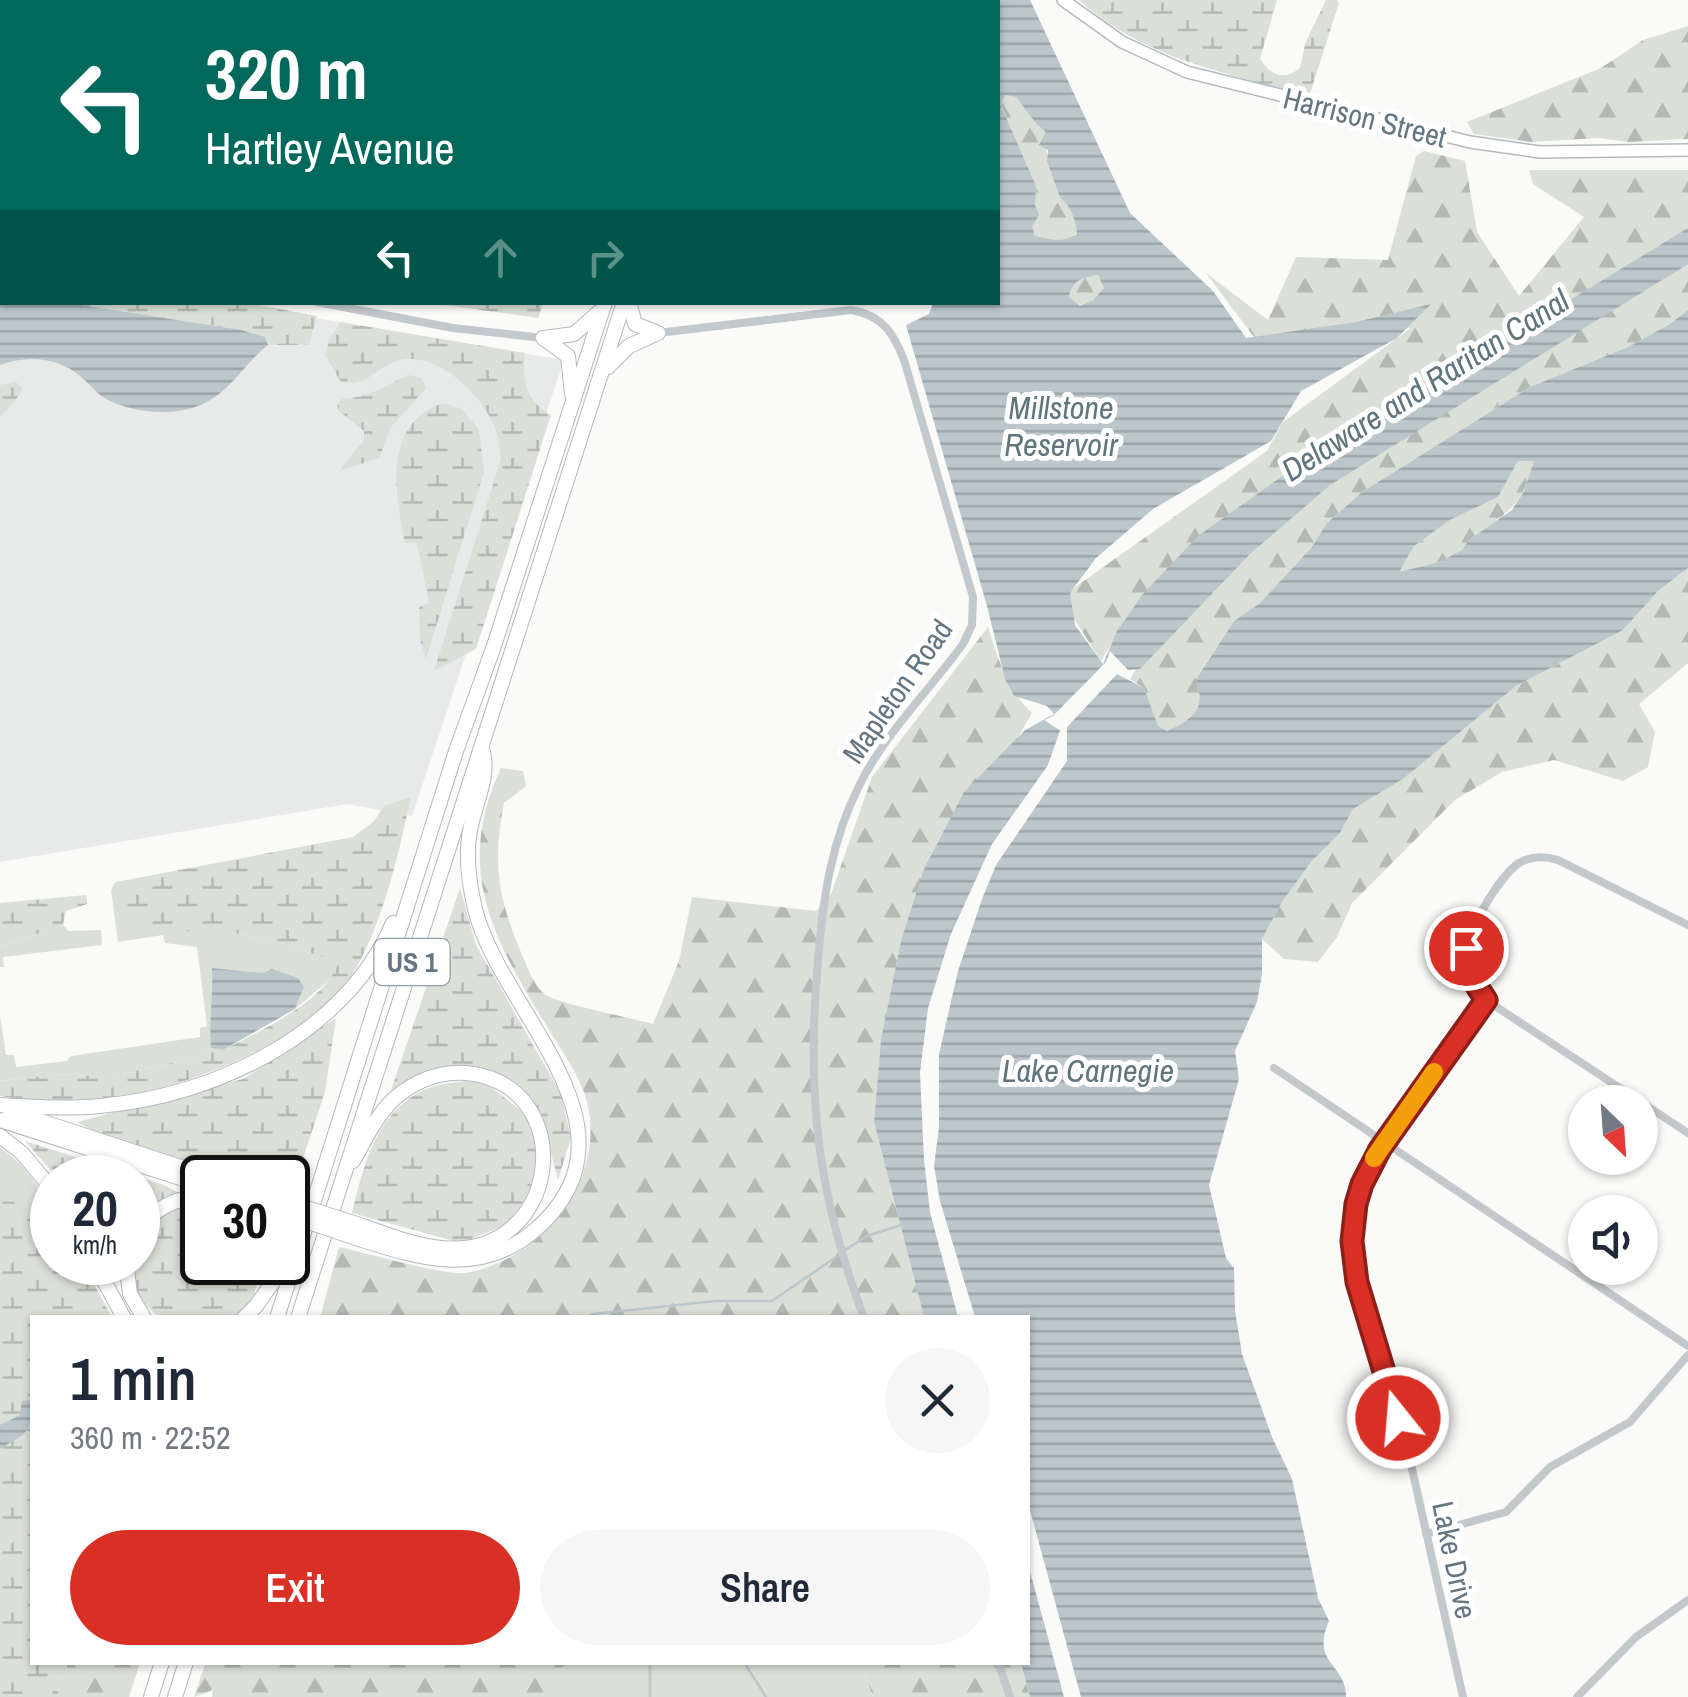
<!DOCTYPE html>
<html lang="en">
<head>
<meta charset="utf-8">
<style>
  :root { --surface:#fff; --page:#f6f6f7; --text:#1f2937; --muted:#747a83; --accent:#d93025 }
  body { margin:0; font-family:"Archivo Narrow",sans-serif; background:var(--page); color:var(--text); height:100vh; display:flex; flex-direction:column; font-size:38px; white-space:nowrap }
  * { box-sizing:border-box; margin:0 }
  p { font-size:32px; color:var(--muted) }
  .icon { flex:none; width:55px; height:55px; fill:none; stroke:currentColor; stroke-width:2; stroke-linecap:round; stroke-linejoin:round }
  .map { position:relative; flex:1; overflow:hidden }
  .sheet { position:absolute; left:30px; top:1315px; width:1000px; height:350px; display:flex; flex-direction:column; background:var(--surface); border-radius:0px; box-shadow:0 2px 8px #0004 }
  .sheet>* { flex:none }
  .hud { position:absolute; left:0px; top:0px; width:1000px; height:305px; box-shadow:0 2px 8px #0004; background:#00695c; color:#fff; overflow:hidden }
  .needle { width:65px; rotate:155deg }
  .tools { position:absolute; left:1568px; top:1085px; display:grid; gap:20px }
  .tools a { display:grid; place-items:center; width:90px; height:90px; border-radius:50%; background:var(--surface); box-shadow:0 2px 8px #0004; font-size:50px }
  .speed { position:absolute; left:30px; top:1155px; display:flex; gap:20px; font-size:50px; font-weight:700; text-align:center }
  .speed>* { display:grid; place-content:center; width:130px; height:130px; border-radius:50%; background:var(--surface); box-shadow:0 2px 8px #0004; line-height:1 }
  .speed small { font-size:25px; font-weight:400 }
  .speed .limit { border:5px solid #111; border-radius:15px; background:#fff; color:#111 }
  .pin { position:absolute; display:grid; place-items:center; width:85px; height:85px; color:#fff; margin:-42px; border:5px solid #fff; border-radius:50%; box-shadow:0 2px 10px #0007 }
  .me { position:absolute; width:110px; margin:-55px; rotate:343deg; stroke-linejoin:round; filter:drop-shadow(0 0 8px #0008) }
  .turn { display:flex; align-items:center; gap:35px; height:210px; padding:0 40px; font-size:45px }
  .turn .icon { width:130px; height:130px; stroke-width:2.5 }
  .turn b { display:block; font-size:70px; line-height:85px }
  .lanes { display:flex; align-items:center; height:95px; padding:0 40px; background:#0003; justify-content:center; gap:50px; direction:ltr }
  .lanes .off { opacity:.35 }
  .round { display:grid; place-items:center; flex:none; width:105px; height:105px; border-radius:52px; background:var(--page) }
  .overview { display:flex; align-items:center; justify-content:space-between; height:170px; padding:0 40px }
  h1 { font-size:60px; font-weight:600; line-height:75px }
  .button { display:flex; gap:20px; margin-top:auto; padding:20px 40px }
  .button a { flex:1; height:115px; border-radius:60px; background:var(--accent); color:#fff; font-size:40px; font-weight:600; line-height:115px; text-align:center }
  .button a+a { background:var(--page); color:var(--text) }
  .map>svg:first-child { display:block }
  .built { fill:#e8e9e9 }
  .green { fill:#dadfd7 }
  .forest { fill:url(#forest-firs) }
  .wetland { fill:url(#wetland-marsh) }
  .water { fill:url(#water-rules); fill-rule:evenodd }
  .pier { fill:#fafaf8 }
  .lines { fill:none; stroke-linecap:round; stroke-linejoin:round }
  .stream { stroke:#bbc7cb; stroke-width:2.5 }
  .secondary-casing { stroke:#b3babf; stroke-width:14 }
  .highway-casing { stroke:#b4b9bd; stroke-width:16 }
  .street { stroke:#c3c8cc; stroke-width:8 }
  .secondary { stroke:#fff; stroke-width:11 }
  .highway { stroke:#fff; stroke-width:14 }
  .highway-bridge-casing { stroke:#b4b9bd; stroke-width:16; stroke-linecap:butt }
  .highway-bridge { stroke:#fff; stroke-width:14 }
  .route-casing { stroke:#8d1f18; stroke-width:25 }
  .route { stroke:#d93025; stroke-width:18 }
  .slow { stroke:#f59e0b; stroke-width:18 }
  .labels { text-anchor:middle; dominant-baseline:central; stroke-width:10; stroke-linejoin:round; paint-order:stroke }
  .shield { fill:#fff; stroke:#939fa8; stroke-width:2.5 }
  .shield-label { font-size:28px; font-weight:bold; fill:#657683 }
  .street-label { font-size:30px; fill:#657683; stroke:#fff }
  .water-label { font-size:32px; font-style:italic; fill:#60757c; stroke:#fff }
</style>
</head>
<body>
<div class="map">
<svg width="1688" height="1697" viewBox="0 0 1688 1697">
  <defs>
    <pattern id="forest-firs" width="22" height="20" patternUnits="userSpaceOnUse" patternTransform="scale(2.5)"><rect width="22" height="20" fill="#dadfd7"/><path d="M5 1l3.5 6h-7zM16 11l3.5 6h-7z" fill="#b4b9b4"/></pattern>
    <pattern id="wetland-marsh" width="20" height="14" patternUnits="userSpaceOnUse" patternTransform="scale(2.5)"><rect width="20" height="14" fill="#dadfd7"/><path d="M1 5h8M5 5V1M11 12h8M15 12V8" fill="none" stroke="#b4b9b4"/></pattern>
    <pattern id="water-rules" width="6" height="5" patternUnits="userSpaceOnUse" patternTransform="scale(2.5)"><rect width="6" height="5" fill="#bbc7cb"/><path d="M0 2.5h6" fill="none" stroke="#9ca6aa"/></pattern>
  </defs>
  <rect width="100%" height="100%" fill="#fafaf8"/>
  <!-- built -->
  <path class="built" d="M0,264L2,302L228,303L564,360L412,816L347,804L0,862Z"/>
  <!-- green -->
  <path class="green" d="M121,881L133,927L159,924L177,931H226L292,946L338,963L334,976L295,1009L304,987L263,973L212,968L211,1048L195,1058L107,1077L62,1074L0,1081V1015L6,1055H14L16,1067L67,1061L71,1056L200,1037V1028L207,1026L197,947L165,943L163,935L118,942L111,890L115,882Z
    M63,925L69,931L101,930L102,945L3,957L4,967H0V947Z
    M0,1147C33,1172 52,1199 52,1241L14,1203L0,1201Z
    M569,1662L861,1663L873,1697H550V1674Z"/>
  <!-- forest -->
  <path class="forest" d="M1688,26V139L1629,142L1598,138L1531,142L1474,134L1467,122L1601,68L1643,40Z
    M1005,95L1016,97L1037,125L1047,132V161L1060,198C1071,204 1076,221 1077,233C1061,243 1051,244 1035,236L1031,226L1036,186L1001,104Z
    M1424,151L1465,161L1477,232L1519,296L1584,217L1533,184L1529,170H1688V310L1670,324L1628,347L1530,387L1362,492L1327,523L1311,548L1260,603L1234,621L1196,678C1206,711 1194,718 1167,731L1157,726L1144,688L1130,679L1139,664L1114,640L1101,661L1066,606L1071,590L1267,451L1283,422L1411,328L1254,337L1206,273L1268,320L1296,257L1388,260L1416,156Z
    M1098,275L1104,288L1093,300L1080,306L1068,297C1072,280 1082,278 1098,275Z
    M1534,460C1522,507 1509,511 1473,537C1469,540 1467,545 1463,549C1447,564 1419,567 1398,573L1414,546L1450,520L1498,497L1518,461Z
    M1688,568V663L1639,704L1655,732L1648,767L1623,781L1554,760L1502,772L1455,800L1352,903L1337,937L1318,962L1284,959L1262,939L1282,902L1311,862L1340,833L1353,809L1403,779L1516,686L1623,630L1658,591Z
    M988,627C999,661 1006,688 1032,713L901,941L881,1039L874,1122L924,1317L320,1318L339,1247C363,1252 446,1276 465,1273C541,1261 607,1179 587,1102C581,1077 561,1050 548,1028C494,940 453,870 501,768L523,771L526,786L504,803C492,864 498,898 522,955C528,968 534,987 546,995C560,1004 632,1018 653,1024L679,961L692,897L816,911L831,894L872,777Z
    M206,1662L569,1663L550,1674V1697H212L213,1690L194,1697Z
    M68,1663H140L129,1697H57Z
    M861,1663H1021L1030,1697H873Z"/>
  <!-- wetland -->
  <path class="wetland" d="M0,0H276L286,2H2V227Z
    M1079,0H1277L1260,59C1271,76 1284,81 1300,68L1305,44L1326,0H1337L1339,3L1309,97C1229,73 1143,59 1079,0Z
    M69,303H248L317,316L309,345H268L265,337L241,330Z
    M430,303L543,302V303L538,318Z
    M340,322L525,353C521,380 527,402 551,415L476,649L434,671L501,459C499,447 498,432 492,421C478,392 440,356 405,359C379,362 370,388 341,382L325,355L329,340Z
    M408,375L422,378L426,388L391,427L379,458L339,471L364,440V431L339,411L337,404L342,399C369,398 384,386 408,375Z
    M16,382L22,388L17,398L0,417V385Z
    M443,403L462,409L479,430L484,472L426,659L420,639L419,607L429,603L417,543H405C395,494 382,424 443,403Z
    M411,797C399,852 384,920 355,970C308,1052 136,1109 45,1103C30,1102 15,1098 0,1096V1081L62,1074L107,1077L195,1058L211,1048L223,1050C256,1033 327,1001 338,963L292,946L226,931H177L159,925L132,927L121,881L353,837L374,821L384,806Z
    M460,888L476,945L561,1094L571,1138L558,1180L541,1114L513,1081L468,1066L431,1069L388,1099Z
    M86,895L87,904L66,911L63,925L0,947V903Z
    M336,1018L325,1092L291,1194L288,1193V1178L236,1177L111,1141L77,1122L243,1079Z
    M481,1079L525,1114L539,1151L530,1194L506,1225L461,1243L352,1213C364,1164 376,1111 426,1089C442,1082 464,1082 481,1079Z
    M25,1141L164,1185L179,1193L145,1209L138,1218V1178L57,1177Z
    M0,1201L14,1202L52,1241V1262L74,1263L91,1279L112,1317L32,1318V1662L68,1663L57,1697H0Z
    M188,1205L202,1207V1262L273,1263L270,1272L259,1275L252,1302L235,1318L159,1317L137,1298L134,1263L138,1262C138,1227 158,1216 188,1205Z"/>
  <!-- water -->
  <path class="water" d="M276,0H673L286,2Z
    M753,0H927L931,2H752Z
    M958,0H1030L1130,213L1213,291L1246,338L1356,322L1431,304L1397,338L1301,391L1271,441L1153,509L1096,558L1070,593L1075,625L1103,664L1117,631L1143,594L1198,536L1288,472L1688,228V264L1330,485L1250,554L1140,669L1114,671L1062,725L1048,765L992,844L951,934L928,1008L920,1073L924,1160L930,1212L958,1317H924L874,1122L881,1039L901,941L924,869L964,792L1025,730L1054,714L1047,706L1014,696L1005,679L987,606L906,325L929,314L933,303L998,302V2ZM1005,95L1016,97L1037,125L1046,132L1039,145L1048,150L1047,161L1060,198C1071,205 1076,221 1077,234C1058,244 1053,239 1035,236L1032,226L1039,215L1035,205L1036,186L1001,105ZM1098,275L1104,288L1093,300L1080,306L1069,297C1072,280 1082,278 1098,275Z
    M0,290L2,302L69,303L241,330L265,337L268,345C246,362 233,388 207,402C176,418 132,414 103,397C94,391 88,382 80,376C57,357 27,355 0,365Z
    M1688,310V568L1658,591L1623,630L1516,686L1403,779L1353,809L1340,833L1311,862L1282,902L1262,939V974L1257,1002L1235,1051L1239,1079L1209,1185L1226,1258L1234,1268L1235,1311L1242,1354L1272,1437L1292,1479L1318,1598L1329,1621C1310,1664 1347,1664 1346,1697H1081L1028,1503V1318L975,1317L940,1201L934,1166L939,1127V1054L958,971L982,899L996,865L1067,761V727L1117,674L1144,688L1158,726L1167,731C1194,718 1206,710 1196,679L1234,621L1260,603L1311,548L1327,523L1362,492L1530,387L1628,347L1670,324ZM1518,461H1534L1524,491L1512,510L1470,539L1462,550L1440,562L1399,572L1414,546L1450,520L1498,497Z
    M212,968L263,973L272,969L298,978L304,987L295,1009L223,1050L211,1048C209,1021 213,995 212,968Z
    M29,1400L32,1403C33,1434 24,1434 0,1449V1425L20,1415L22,1401Z
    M1028,1564L1064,1697H1030L1021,1663L1028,1662Z"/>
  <!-- pier -->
  <path class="pier" d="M1110,651L1128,670L1127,674H1117L1066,726L1064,733L1044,720L1053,716L1106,662Z"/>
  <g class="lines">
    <!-- stream -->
    <path class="stream" d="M845,1250L867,1236L901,1225
      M587,1318L593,1314L716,1301H772L839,1255
      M744,1662L766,1697
      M650,1697V1662"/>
    <!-- secondary casing -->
    <g class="secondary-casing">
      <path id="secondary" d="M1063,0L1122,42L1187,72L1470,142L1540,152L1688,150"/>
    </g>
    <!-- highway casing -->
    <g class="highway-casing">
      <path id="highway" d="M703,2L704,0
        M722,2L723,0
        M629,302L635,324L658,333
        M543,338L568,356L572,394
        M544,338L574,334L599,312
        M608,367L629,346L658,333
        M0,1105C33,1107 67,1109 100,1106C215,1096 345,1034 393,923
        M10,1111L214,1178
        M0,1120L202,1185
        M0,1136L22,1153L52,1189
        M353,1161C365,1140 377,1114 395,1098C415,1081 440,1071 466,1073C581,1084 563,1260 441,1248C412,1245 386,1234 360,1225
        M138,1230C154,1208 176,1198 202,1196
        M356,1238C418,1258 480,1278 535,1230C652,1128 500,1012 475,909C469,884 465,852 471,826C476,801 489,777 483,752
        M94,1262L124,1318
        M126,1262L130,1294L144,1318
        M244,1318L256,1306L287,1262
        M277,1318L456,751L494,646L605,302
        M298,1318L624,302
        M151,1697L162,1662
        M175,1697L186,1662"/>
    </g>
    <!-- street -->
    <path class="street" d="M0,246H2
      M317,302L453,328L543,338
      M658,333L851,310C883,315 895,335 905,363L973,597L972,625L963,644C929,691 886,732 860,784C831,841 823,898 818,960C806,1093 817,1193 864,1318
      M1688,925L1558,860C1544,856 1531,856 1519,863C1500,875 1464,935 1465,958C1466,975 1474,988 1486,1000L1688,1133
      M1274,1068L1688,1346
      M1426,1534L1506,1512L1550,1467L1630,1422L1688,1355
      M998,1662L1010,1697
      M1463,1697L1408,1451L1357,1282L1352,1241L1356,1203L1370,1165L1486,1000
      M1577,1697L1636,1637L1688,1600"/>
    <!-- secondary -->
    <use href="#secondary" class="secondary"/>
    <!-- highway -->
    <use href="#highway" class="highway"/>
    <!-- highway-bridge casing -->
    <g class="highway-bridge-casing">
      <path id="highway-bridge" d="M288,1202L360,1225
        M288,1215L356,1238"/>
    </g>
    <!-- highway-bridge -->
    <use href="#highway-bridge" class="highway-bridge"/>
  </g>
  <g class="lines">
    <!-- route casing -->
    <g class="route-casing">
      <path id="route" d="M1398,1418L1357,1282L1352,1241L1356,1204L1362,1184L1380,1149L1486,1000L1467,971L1466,948"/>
    </g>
    <!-- route -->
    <use href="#route" class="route"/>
    <!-- slow -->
    <path class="slow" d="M1374,1158L1434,1072"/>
  </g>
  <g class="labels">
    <!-- shield labels -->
    <rect class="shield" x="374.5" y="939" width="75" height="46" rx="8"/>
    <g class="shield-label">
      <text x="412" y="962">US 1</text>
    </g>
    <!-- street labels -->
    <g class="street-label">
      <text transform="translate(1365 117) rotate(14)">Harrison Street</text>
      <text transform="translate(897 691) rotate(-55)">Mapleton Road</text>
      <text transform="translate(1455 1560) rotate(78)">Lake Drive</text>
    </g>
    <!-- water labels -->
    <g class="water-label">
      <text transform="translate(1425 385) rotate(-32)">Delaware and Raritan Canal</text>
      <text x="1061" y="407">Millstone<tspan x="1061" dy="37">Reservoir</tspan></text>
      <text x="1088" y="1070">Lake Carnegie</text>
    </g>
  </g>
</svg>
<div class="tools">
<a><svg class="needle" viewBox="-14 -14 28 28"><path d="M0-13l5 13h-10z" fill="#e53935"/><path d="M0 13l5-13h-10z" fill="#747a83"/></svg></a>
<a><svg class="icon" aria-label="sound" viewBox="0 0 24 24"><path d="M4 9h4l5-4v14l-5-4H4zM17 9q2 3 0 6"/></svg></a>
</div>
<div class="speed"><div>20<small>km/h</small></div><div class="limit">30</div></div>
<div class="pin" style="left:1466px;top:948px;background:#d93025"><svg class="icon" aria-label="arrive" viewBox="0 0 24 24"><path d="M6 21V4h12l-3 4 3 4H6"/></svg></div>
<svg class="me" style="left:1398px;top:1418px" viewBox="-20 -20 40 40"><circle r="17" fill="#d93025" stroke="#fff" stroke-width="3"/><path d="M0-11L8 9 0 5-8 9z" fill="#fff"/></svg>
<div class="hud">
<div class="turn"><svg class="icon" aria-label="left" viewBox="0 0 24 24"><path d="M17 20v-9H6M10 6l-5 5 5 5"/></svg><div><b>320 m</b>Hartley Avenue</div></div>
<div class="lanes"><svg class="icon" aria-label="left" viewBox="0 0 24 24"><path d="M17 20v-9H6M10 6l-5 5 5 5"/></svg><svg class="icon off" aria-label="ahead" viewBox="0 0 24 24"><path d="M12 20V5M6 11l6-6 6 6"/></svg><svg class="icon off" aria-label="right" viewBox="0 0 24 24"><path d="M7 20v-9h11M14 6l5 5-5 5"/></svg></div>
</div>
<section class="sheet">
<div class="overview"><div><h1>1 min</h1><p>360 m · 22:52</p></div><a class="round"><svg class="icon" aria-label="close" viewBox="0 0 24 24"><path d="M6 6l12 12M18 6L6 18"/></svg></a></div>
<div class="button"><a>Exit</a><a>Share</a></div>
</section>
</div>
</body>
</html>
